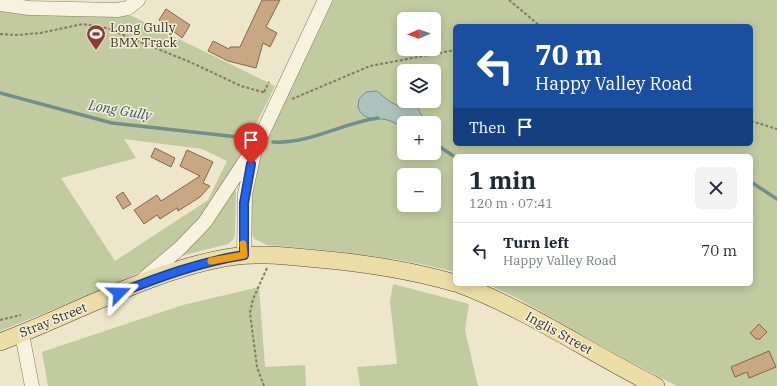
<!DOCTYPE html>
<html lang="en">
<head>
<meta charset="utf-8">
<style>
  :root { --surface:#fff; --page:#f2f2f3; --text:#1f2937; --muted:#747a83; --line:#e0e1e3 }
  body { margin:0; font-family:"IBM Plex Serif",serif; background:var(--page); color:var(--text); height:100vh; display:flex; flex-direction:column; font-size:15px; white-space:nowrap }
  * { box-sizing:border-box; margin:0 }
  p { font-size:13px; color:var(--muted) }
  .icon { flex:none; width:22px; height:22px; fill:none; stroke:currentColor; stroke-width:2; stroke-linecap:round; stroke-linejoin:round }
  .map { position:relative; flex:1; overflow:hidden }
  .details { position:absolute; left:453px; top:154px; width:300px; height:132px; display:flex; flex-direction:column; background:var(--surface); border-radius:6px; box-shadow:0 2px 10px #0003 }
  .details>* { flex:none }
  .guide { position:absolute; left:453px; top:24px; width:300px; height:122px; border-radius:6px; box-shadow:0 2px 10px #0003; background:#1a4fa0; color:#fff; overflow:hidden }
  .needle { width:26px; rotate:268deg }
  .fabs { position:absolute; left:397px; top:12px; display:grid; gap:8px }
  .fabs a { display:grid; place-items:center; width:44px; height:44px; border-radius:6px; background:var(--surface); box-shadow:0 2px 10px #0003; font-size:20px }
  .pin { position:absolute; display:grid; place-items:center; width:34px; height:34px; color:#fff; margin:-41px -17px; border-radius:50% 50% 50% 0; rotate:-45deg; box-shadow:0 0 4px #0007 }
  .pin .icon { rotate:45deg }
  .me { position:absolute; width:44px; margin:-22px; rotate:68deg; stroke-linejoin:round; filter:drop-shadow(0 0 3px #0008) }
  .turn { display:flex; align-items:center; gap:14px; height:84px; padding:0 16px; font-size:18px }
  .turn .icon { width:52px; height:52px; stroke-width:2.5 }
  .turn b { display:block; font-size:28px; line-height:34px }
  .then { display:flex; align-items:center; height:38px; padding:0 16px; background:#0003; gap:8px; font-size:15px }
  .round { display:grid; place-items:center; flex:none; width:42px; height:42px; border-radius:6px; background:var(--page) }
  .summary { display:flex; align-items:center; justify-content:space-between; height:68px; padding:0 16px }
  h1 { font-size:24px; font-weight:700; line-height:30px }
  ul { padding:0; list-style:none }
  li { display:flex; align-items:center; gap:12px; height:56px; padding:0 16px; border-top:1px solid var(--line) }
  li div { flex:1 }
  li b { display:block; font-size:15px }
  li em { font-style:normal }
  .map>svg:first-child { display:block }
  .green { fill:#c1cb9f; fill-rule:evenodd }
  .water { fill:#abc2bd; stroke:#71908b }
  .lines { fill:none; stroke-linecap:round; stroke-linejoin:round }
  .stream { stroke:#71908b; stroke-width:3.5 }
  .building { fill:#c8a783; stroke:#866647 }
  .minor-casing { stroke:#897960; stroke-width:15 }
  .major-casing { stroke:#574733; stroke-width:18 }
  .path { stroke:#897960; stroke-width:2; stroke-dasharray:3 2; stroke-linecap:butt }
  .minor { stroke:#f7f2de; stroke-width:14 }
  .major { stroke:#ecdda6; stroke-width:17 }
  .route-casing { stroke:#184099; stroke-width:10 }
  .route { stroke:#2563eb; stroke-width:7 }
  .slow { stroke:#f59e0b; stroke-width:7 }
  .labels { text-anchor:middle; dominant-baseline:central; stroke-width:3; stroke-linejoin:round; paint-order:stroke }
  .poi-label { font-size:13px; fill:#3a3022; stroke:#f4efda; text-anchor:start }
  .street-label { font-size:13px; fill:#3a3022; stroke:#f4efda }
  .water-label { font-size:14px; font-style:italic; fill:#325859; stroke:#f4efda }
</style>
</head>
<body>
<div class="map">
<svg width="777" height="386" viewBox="0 0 777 386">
  <rect width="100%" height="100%" fill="#ede6cb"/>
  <!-- green -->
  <path class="green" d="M333,0H777V386H677L625,359L519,299L487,284H751V156H455V272C394,256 330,250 267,245L254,239C251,233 252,225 251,218C249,170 272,125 293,83C306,55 320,28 333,0ZM404,19H434V49H404ZM455,26H751V144H455ZM404,71H434V101H404ZM404,123H434V153H404ZM404,175H434V205H404Z
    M0,10L32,15L132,16L275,86L227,183L194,229L143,270L119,283L0,331ZM124,139L202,149L227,161L208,200L115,261L61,178L136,158Z
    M234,189L236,192L235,235L233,240L228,244L181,256Z
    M393,284L469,304L465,330L478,386H360L357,367L397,364L390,301Z
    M259,287L265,367L305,365L306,386H48L42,352L183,305Z"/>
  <!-- water -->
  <path class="water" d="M377,91L389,101L400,107L416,105L422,116L411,123H404V125H402C396,125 393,121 387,120C376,117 363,122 358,107L359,99L366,92Z"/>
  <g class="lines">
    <!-- stream -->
    <path class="stream" d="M0,93L112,123L238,137
      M273,142C310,144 342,123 378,118
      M434,143L455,157
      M751,182L777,199"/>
  </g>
  <!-- building -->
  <path class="building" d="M262,0H280L266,27L277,33L270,47L263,43L256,68L228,61L208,51L213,41L229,49L230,47H240Z
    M166,9L190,25L182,38L159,20Z
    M155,148L175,158L171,167L151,157Z
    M187,150L213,162L203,183L210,186L200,197L178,211L177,208L160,219L157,215L144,224L134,210L157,195L161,201L200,176L180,166Z
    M123,192L131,204L123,209L116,197Z
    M759,324L767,332L760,339H756L750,333Z
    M769,351L776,367L749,378L747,372L735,377L731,367Z"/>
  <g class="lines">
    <!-- minor casing -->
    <g class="minor-casing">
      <path id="minor" d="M0,4L29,8L117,10L128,8L138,0
        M244,255L245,194L255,149L325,0
        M141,281L180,248L205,222L248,157
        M22,334L32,386"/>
    </g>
    <!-- major casing -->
    <g class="major-casing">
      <path id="major" d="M459,284C528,310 590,353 656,386
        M0,342C74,314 146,273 224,258C255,252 287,256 318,259C364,263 410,270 455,283"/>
    </g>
    <!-- path -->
    <path class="path" d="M509,0L540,26
      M0,34L16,35L40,33L83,24L106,28L190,62L241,86L266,93
      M264,92L269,82
      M292,99L370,66L455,50
      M751,121L777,129
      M0,320L21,315
      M264,386L257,367L250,313L253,299L267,268"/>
    <!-- minor -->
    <use href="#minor" class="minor"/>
    <!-- major -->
    <use href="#major" class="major"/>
  </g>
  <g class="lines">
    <!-- route casing -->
    <g class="route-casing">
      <path id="route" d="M119,293C159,277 200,262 244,255V203L251,164"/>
    </g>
    <!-- route -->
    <use href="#route" class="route"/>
    <!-- slow -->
    <path class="slow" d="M211,261L244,255L243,244"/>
  </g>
  <!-- icons -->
  <defs>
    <g id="stadium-pin" transform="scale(1)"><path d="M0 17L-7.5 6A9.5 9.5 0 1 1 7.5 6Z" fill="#943c33" stroke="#f4efda"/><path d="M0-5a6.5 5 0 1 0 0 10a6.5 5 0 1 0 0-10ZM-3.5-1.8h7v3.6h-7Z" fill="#fff"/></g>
  </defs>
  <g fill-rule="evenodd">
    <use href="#stadium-pin" x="96" y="34"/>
  </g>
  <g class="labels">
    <!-- poi labels -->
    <g class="poi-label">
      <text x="110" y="27">Long Gully<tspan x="110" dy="15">BMX Track</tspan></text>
    </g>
    <!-- street labels -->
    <g class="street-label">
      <text transform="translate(53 320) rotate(-22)">Stray Street</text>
      <text transform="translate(559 333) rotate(29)">Inglis Street</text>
    </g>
    <!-- water labels -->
    <g class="water-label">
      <text transform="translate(120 110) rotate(10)">Long Gully</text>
    </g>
  </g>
</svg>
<div class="fabs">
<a><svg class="needle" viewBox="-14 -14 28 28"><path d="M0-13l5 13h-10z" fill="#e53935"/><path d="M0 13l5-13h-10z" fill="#747a83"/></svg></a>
<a><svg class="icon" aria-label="layers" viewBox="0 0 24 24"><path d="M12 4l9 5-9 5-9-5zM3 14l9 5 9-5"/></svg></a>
<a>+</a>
<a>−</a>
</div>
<div class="pin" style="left:251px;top:164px;background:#d93025"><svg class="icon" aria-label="arrive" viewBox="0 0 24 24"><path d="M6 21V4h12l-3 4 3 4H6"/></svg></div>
<svg class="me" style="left:119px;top:293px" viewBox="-20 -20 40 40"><path d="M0-17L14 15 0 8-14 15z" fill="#2563eb" stroke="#fff" stroke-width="4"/></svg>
<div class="guide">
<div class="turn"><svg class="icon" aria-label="left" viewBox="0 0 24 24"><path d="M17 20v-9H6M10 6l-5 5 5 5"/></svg><div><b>70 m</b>Happy Valley Road</div></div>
<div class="then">Then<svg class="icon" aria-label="arrive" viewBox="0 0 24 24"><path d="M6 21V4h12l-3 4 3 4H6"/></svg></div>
</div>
<section class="details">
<div class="summary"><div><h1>1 min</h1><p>120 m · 07:41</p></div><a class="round"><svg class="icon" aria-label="close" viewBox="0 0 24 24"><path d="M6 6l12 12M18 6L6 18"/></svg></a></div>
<ul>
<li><svg class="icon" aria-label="left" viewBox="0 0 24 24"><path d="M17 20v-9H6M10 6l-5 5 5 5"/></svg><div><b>Turn left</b><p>Happy Valley Road</p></div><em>70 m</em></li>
</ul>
</section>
</div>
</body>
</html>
